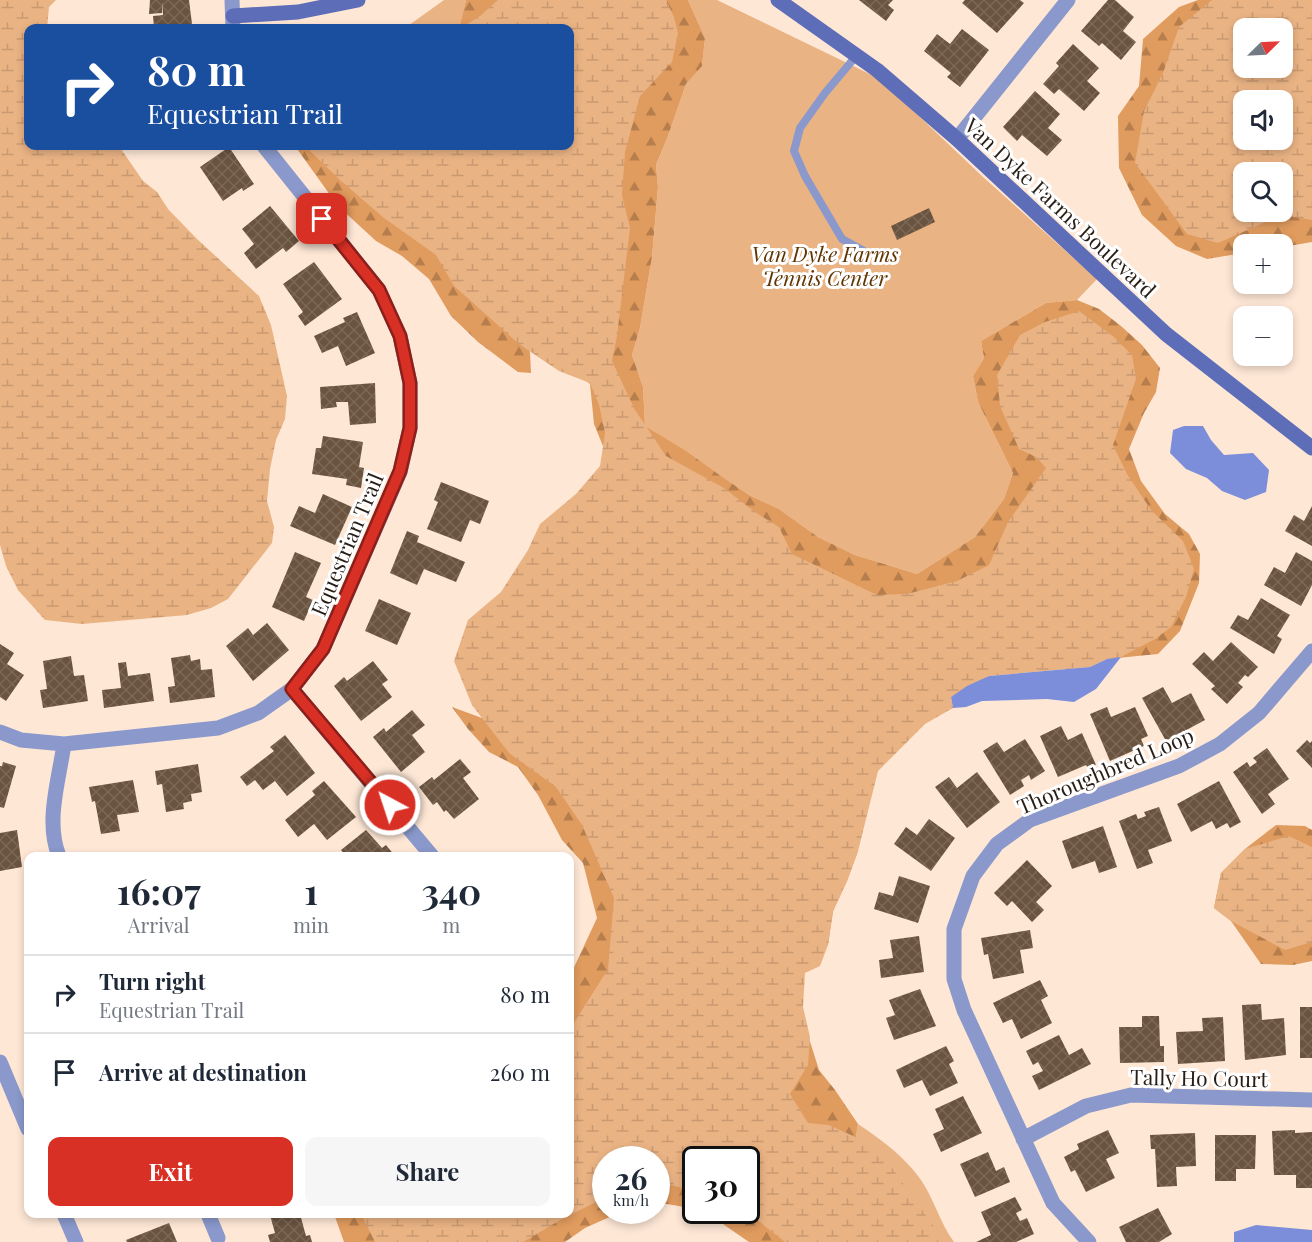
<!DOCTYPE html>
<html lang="en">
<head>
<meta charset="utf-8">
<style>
  :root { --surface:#fff; --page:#f6f6f7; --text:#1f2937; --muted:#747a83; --line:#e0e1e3; --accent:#d93025 }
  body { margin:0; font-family:"Playfair Display",serif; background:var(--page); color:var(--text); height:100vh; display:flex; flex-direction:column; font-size:22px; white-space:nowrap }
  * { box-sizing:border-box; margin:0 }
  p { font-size:20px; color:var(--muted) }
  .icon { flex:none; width:33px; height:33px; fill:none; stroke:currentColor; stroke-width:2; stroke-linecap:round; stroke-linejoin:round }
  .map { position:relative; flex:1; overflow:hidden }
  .drawer { position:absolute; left:24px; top:852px; width:550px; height:366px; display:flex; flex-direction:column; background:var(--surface); border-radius:12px; box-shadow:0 3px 9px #0003 }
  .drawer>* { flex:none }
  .top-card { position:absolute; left:24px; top:24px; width:550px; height:126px; border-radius:12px; box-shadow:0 3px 9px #0003; background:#1a4fa0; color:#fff; overflow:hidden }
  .needle { width:39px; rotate:66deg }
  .fabs { position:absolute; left:1233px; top:18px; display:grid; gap:12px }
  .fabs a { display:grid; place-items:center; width:60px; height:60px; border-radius:12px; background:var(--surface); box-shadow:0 3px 9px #0003; font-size:30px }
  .speed { position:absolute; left:592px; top:1146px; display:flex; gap:12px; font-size:30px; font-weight:700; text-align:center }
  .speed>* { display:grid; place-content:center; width:78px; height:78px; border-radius:50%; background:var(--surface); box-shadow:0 3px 9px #0003; line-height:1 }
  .speed small { font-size:15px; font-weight:400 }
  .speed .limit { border:3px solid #111; border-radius:9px; background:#fff; color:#111 }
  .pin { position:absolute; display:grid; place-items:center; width:51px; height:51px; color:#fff; margin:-26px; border-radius:12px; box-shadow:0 3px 9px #0006 }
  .me { position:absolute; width:66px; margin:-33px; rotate:320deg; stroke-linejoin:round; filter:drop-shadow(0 0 4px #0008) }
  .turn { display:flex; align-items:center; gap:21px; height:126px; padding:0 24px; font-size:27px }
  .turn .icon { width:78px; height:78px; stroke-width:2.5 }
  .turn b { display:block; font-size:42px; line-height:51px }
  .eta { display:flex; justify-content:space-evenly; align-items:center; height:102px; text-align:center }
  .eta b { font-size:36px; font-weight:700; line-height:42px }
  .button { display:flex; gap:12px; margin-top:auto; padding:12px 24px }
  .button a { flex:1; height:69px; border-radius:12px; background:var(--accent); color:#fff; font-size:24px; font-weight:700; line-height:69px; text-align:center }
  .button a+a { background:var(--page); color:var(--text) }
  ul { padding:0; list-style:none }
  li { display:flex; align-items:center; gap:18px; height:78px; padding:0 24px; border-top:2px solid var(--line) }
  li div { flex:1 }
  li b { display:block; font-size:22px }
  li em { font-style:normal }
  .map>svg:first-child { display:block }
  .green { fill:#eab384 }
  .forest { fill:url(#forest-firs); fill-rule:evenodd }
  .wetland { fill:url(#wetland-marsh); fill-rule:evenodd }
  .water { fill:#7c8ed9 }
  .building { fill:url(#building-cross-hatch) }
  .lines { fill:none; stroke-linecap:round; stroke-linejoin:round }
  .lane { stroke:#8a98cb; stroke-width:8 }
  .street { stroke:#8a98cb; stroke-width:15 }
  .secondary { stroke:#5d6db8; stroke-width:15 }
  .route-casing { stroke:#8d1f18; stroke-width:15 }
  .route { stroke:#d93025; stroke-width:10 }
  .labels { text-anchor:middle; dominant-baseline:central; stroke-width:6; stroke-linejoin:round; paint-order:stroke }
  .street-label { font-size:21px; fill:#281e16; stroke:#fff }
  .park-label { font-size:21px; font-style:italic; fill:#613502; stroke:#fff }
</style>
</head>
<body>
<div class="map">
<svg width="1312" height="1242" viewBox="0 0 1312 1242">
  <defs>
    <pattern id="forest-firs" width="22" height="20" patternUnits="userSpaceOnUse" patternTransform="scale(1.5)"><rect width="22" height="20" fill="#e09b5e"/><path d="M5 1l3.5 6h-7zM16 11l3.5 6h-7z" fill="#b67e4d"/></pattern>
    <pattern id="wetland-marsh" width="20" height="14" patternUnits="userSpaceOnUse" patternTransform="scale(1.5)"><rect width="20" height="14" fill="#eab384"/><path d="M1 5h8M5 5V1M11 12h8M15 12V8" fill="none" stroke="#c99a71"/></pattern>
    <pattern id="building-cross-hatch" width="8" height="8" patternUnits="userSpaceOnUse" patternTransform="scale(1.5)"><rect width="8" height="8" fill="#6a533f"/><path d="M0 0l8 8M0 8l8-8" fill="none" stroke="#7b6857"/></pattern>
  </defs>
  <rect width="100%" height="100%" fill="#fee7d5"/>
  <!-- green -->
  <path class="green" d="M444,0H466L459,28H405Z
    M688,0H717L880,79L983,177L1097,279L1077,300L1046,303L981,341L984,358L973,376L978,402L1013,473L1004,499L975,537L917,574L855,555L818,537L779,509L749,495L645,426L643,387L632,355L640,328L652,257L658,187L656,165L668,136L686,84L702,65L705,38Z
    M858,1124C882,1140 904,1156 921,1180C934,1199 940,1223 954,1242H899L884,1210L856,1136Z"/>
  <!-- forest -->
  <path class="forest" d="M466,0H688L705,38L702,66L686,84L668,136L656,165L658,187L652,257L640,328L632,355L643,387L645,426L686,451L718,474L749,495L779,509L818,537L855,555L917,574L975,537L1004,499L1013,473L978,402L973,376L984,358L981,341L1046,303L1077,300L1099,309L1121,326L1142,345L1160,368L1156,392L1144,413L1129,449L1141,481L1165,514L1189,534L1200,554L1199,583L1180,631L1158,654L1107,659L1060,669L911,680L840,827L858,851L847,881L833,911L828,945L803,937L594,424L590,384L573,370L570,28H459Z
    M1198,0H1294L1312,43V242L1283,247L1282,244H1244L1243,253L1207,259L1176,246L1142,215L1119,168L1118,116L1139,86L1143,39L1179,7ZM1244,28H1282V68H1244ZM1244,100H1282V140H1244ZM1244,172H1282V212H1244Z
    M295,146H442L514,320L530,352L531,373L518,372L478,342L451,316L429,279L402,256L376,241L338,206Z
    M452,707L515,730L807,1032L819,1070L835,1090L858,1124L856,1136L884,1210L899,1242H749L704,1211L747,1210V1160H696V1209L661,1203H657V1160H606V1210L623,1211L585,1228L565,1242H344L334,1214H570V976L597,918L583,863L562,840L538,795L518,767L489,752L468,729Z
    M1276,825L1305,826L1312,830V961L1293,965L1261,964L1231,921L1214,908L1221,873L1245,849Z"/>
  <!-- wetland -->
  <path class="wetland" d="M0,0H56L49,7L47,28H28V146H119L143,181L157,192L168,209L197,239L259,296L271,325L287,396L285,419L276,440L270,469L267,501L274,527L272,543L228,599L211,608L187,615L164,617L82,624L45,620L18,590L6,566L0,545Z
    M498,0H666L674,17L678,33L672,62L640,96L625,152L622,195L630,228L617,336L612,361L635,410L666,456L724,488L755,512L779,527L792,554L877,595L907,594L957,581L989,565L1008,522L1046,468L1036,457L1019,449L1000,406L997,375L1020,335L1045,322L1079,311L1114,337L1132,355L1136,379L1113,445L1127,474L1151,510L1183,541L1194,569L1186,597L1171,627L1155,639L1121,657L1107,659L1090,667L989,676L951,697L953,708L925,724L878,771L858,851L847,881L833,911L828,945L820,966L805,973L803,1007L810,1037L808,1065L790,1094L808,1123L829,1125L877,1147L945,1242H785L746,1211L747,1160H696V1192L657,1181V1160H606V1197L562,1219L523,1242H375L361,1214H570V1029L608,969L614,898L582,825L556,787L509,753L472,705L454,661L468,620L501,592L528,550L540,524L576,494L600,466L605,433L599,405L590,383L559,371L519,344L454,286L436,255L384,218L340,180L305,146H570V28H461L480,16Z
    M1212,0H1312V220L1281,215L1218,243L1187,234L1135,163L1144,111L1163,73L1179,27ZM1244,28H1282V68H1244ZM1244,100H1282V140H1244ZM1244,172H1282V212H1244Z
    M1289,836L1312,847V942L1285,950L1231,921L1214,908L1221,873L1245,849Z"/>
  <!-- water -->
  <path class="water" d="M1184,426H1203L1211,440L1224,455L1253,453L1269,470L1266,492L1245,500L1222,491L1207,478L1186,469L1170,453L1173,430Z
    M1121,657L1096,689L1074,702L1047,699L982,701L966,707L953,708L951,697L967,686L989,676L1090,667L1107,659Z
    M1256,1225L1312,1230V1242H1234V1232Z"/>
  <!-- building -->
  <path class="building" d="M150,0H189L192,24L154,28L153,16L163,15L162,2V13L149,14Z
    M859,0H893L888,5L894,10L886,21Z
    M965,0H1020L1024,3L997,33L962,3Z
    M1108,0H1115L1134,17L1123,31L1136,42L1121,60L1102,43L1099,46L1081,31Z
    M962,29L989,50L960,87L947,77L951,73L924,51L937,34L950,44Z
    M1073,44L1099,68L1087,81L1100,93L1084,111L1059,89L1054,94L1043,84L1059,66L1056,63Z
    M1035,91L1060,114L1048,128L1062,140L1047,156L1022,135L1017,141L1003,127Z
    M229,147L254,184L243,191L242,188L223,201L200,167Z
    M270,206L299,241L286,252L283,248L256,269L244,253L254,244L242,229Z
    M929,208L935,222L897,240L891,226Z
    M314,262L342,299L305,326L298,316L303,312L283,284Z
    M357,312L375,353L346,366L338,346L322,353L314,336L345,322L343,318Z
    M375,383L376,423L350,425L348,402H336L337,407L321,409L320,387Z
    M323,436L363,442L359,467L364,468L361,488L346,485L347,479L312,474L316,448H321Z
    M441,482L489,501L480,524L470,520L461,542L427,529L438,502L434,500Z
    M323,494L352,507L335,545L290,526L299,506L315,513Z
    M1312,506V546L1285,531L1294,515L1304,521Z
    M407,531L419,536L417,542L465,562L456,582L424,569L417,585L390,573Z
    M295,552L321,563L306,597L313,600L304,621L272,607Z
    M1296,552L1312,561V585L1301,606L1264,585L1274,567L1285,573Z
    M1261,598L1290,615L1277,636L1282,639L1274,654L1230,628L1238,615L1248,620Z
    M379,599L411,613L397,645L365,631Z
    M267,623L289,650L253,681L226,646L248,628L253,635Z
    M1231,642L1258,667L1248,677L1245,675L1238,683L1243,687L1227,704L1211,689L1215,686L1192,664L1204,652L1213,661Z
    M0,644L14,653L7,664L24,675L6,701L0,697Z
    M190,655L191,661L200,659L201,670L212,669L215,697L170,703L168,687L175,686L171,658Z
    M71,656L74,676L84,675L88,701L43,708L40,690L47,689L43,661Z
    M373,661L388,680L382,684L392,697L361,721L334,686L344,677L347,681Z
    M126,662L128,676L150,673L154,701L104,708L102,690L121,688L118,663Z
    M1163,687L1172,703L1191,693L1205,720L1166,741L1142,698Z
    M1107,707L1111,717L1135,707L1148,736L1141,739L1144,746L1110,761L1090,714Z
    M412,710L425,725L412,735L425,752L401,772L373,737L384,728L386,732Z
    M1061,726L1068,740L1082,733L1096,765L1088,768L1086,765L1058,777L1040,736Z
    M285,735L315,773L287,796L275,781L263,790L255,780L247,786L240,777L274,751L270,747Z
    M1025,739L1045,771L1031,780L1029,775L1021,780L1024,786L1010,795L983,751L997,742L1004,752Z
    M1307,740L1310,743L1312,741V768L1296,751Z
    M1267,748L1289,779L1268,794L1275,804L1262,814L1233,772L1247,762L1250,767L1257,762L1253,758Z
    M460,759L471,772L463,778L479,799L454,819L446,810L444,812L437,802L433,805L419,787L432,777L434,780Z
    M3,762L16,766L4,808L0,807V766H2Z
    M198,764L202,792L191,794L192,801L183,803L184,809L166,812L162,784L157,785L155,771Z
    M977,772L1000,802L967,828L935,787L949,777L957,788Z
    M133,780L139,812L117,815L120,831L101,834L95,801L92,802L89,787Z
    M324,781L356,817L327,840L314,824L298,837L285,820L315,795L312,791Z
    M1219,781L1241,822L1230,828L1227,823L1216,829L1212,821L1191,832L1177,804Z
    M1159,807L1172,841L1148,850L1153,863L1137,869L1119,821L1136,814L1138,819L1146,816L1144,812Z
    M929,819L955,838L931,871L894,844L906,827L917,835Z
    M1103,826L1117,867L1099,873L1095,861L1072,869L1062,841Z
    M17,830L22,867L0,871V833Z
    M366,830L382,848L386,845L395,856H346L341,850Z
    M1027,860L1052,886L1036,902L1044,910L1032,922L1012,901L1007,906L994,893Z
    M899,876L930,886L918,923L874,909L879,892L893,896Z
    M1030,930L1033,948L1020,950L1024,973L993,979L988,954L984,955L981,938Z
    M919,936L924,972L881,978L879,960L893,958L890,940Z
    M1040,980L1048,996L1041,1000L1052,1023L1021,1039L1012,1019L1003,1023L993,1003Z
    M920,989L936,1026L894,1040L886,1018L895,1015L889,1000Z
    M1261,1004L1262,1020L1284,1018L1286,1055L1245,1060L1242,1005Z
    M1300,1007H1312V1058H1300Z
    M1142,1016H1159L1160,1046H1164V1062L1120,1063L1119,1027H1142Z
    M1223,1017L1225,1061L1178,1064L1176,1032L1203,1031L1202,1018Z
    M1059,1035L1069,1055L1082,1048L1091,1064L1039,1090L1032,1076L1043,1071L1038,1062L1033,1065L1026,1051Z
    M946,1046L954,1061L949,1064L958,1083L930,1096L922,1080L904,1088L896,1070Z
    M963,1096L982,1133L941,1152L933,1134L944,1129L935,1109Z
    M1108,1130L1119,1153L1106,1159L1115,1178L1086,1192L1075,1170L1071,1172L1064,1157L1079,1149L1077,1144Z
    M1295,1130V1133L1312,1132V1188H1296V1175H1274L1272,1131Z
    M1195,1133L1196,1166L1176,1167L1177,1186L1157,1187L1155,1149H1151L1150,1135Z
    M1215,1135H1256L1255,1169H1236V1181H1215Z
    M988,1152L996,1171L1004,1167L1010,1182L975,1197L960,1164Z
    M1015,1197L1022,1210L1016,1213L1020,1221L1027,1218L1034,1234L1016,1242H976L991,1235L981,1212Z
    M1158,1208L1172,1234L1159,1242H1126L1119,1227Z
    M274,1214H300L306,1236L310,1235L312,1242H270L268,1235L275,1233L270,1215Z
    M169,1223L177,1242H127L126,1240Z"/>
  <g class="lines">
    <!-- lane -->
    <path class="lane" d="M857,55L825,93L800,128L794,151L805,176L842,239L864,251"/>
    <!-- street -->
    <path class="street" d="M232,0L233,28
      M957,139L1068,0
      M292,689L432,856
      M0,732L21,740L64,744L218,728L258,713L292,689L323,649L400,472L410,428V383L400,336L379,290L264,146
      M59,856C45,822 59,780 64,744
      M0,1062L28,1129
      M1023,1139L1086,1106L1131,1095L1312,1100
      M64,1214L76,1242
      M208,1214L218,1238
      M1089,1242L1053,1203L964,1010L954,979V929L973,876L997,844L1030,820L1179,766L1220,744L1259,713L1312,651"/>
    <!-- secondary -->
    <path class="secondary" d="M778,0L877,70L957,139L1166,334L1312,448
      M233,16L298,12L358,0"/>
  </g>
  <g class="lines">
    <!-- route casing -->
    <g class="route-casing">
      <path id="route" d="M322,219L379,290L400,336L410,383V428L400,471L323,649L292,689L390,805"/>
    </g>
    <!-- route -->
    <use href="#route" class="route"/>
  </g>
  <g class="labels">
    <!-- street labels -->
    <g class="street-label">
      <text transform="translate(1061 207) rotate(43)">Van Dyke Farms Boulevard</text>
      <text transform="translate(346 544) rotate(-67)">Equestrian Trail</text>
      <text transform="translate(1105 770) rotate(-23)">Thoroughbred Loop</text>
      <text transform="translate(1199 1077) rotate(1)">Tally Ho Court</text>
    </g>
    <!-- park labels -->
    <g class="park-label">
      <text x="825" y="253">Van Dyke Farms<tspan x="825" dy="24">Tennis Center</tspan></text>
    </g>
  </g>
</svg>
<div class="fabs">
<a><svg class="needle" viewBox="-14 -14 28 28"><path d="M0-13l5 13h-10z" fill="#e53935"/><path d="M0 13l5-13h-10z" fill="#747a83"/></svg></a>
<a><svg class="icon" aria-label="sound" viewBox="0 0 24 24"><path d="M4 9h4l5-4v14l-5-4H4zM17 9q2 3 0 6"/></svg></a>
<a><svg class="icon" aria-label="search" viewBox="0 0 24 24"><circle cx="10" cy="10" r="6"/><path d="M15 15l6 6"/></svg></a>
<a>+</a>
<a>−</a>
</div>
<div class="speed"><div>26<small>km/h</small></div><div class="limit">30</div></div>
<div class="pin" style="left:322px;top:219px;background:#d93025"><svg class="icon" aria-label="arrive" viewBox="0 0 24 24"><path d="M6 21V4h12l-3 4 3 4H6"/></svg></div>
<svg class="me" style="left:390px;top:805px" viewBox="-20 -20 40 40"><circle r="17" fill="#d93025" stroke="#fff" stroke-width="3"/><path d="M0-11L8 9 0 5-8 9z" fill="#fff"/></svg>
<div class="top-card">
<div class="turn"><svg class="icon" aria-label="right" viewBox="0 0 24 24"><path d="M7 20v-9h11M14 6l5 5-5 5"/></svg><div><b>80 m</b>Equestrian Trail</div></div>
</div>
<section class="drawer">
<div class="eta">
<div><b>16:07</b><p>Arrival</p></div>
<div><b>1</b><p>min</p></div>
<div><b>340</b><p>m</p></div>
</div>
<ul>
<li><svg class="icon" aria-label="right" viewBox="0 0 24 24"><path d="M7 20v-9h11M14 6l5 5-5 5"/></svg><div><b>Turn right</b><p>Equestrian Trail</p></div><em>80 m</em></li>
<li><svg class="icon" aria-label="arrive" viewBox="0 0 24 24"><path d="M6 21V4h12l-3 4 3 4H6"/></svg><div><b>Arrive at destination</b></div><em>260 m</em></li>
</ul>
<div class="button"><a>Exit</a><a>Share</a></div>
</section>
</div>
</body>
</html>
